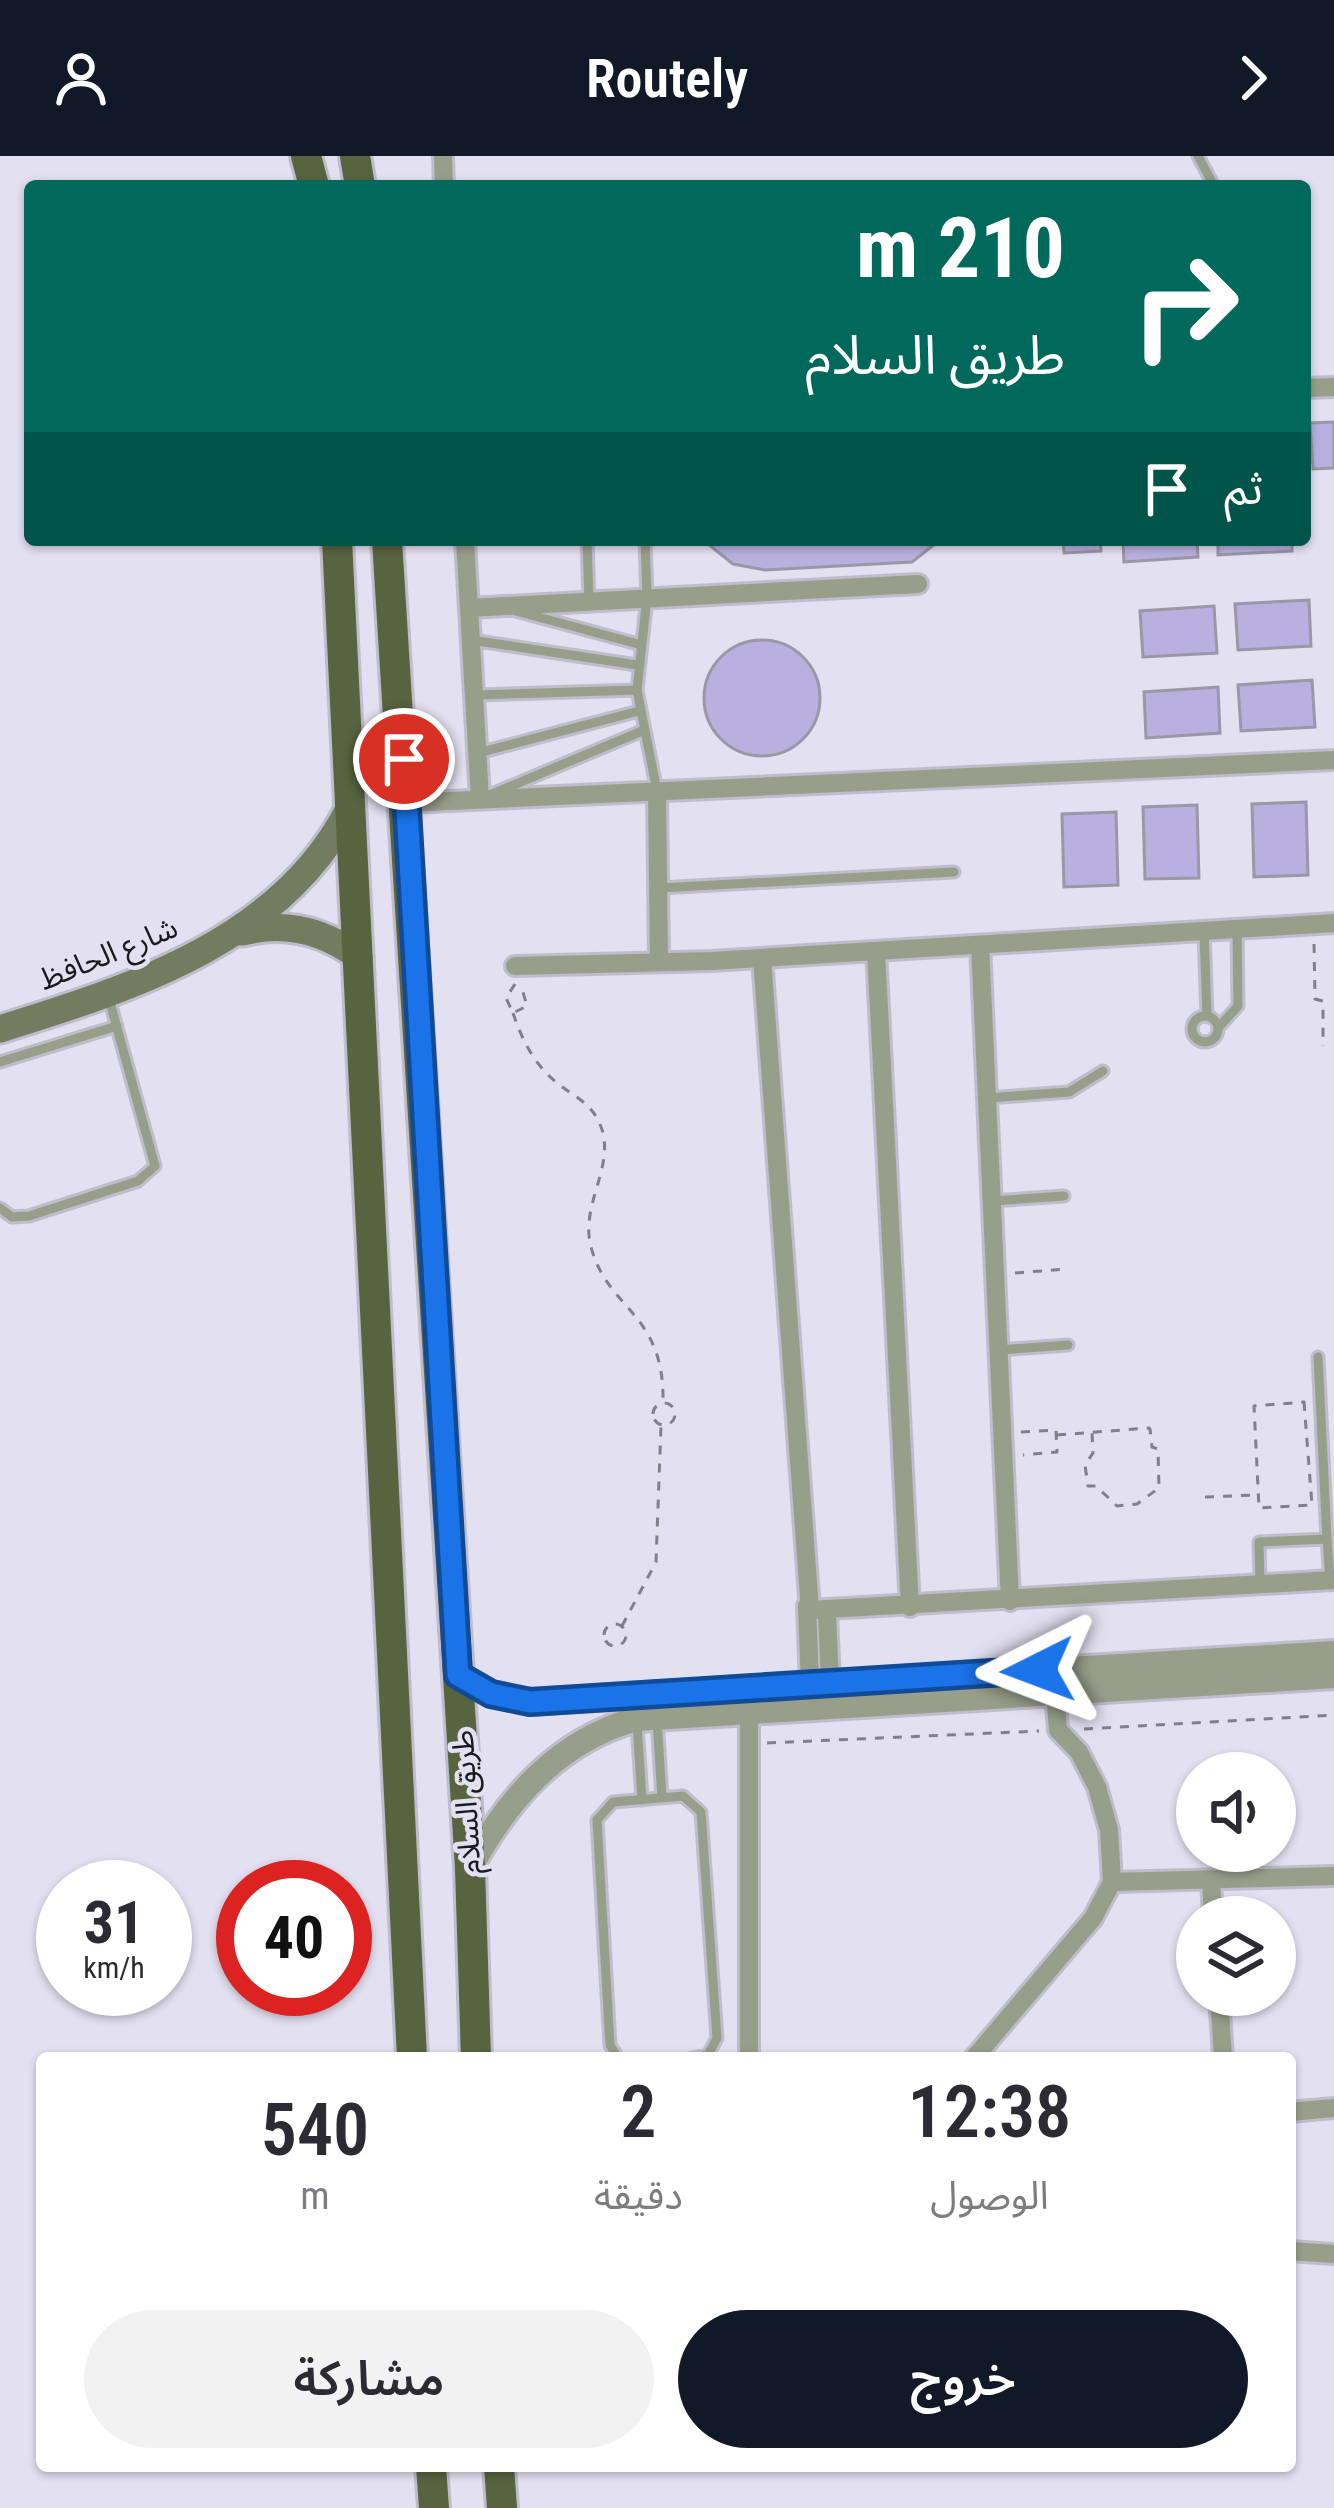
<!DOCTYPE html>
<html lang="ar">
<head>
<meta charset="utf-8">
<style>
  :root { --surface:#fff; --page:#f2f2f3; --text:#2b2b33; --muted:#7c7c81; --accent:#111827 }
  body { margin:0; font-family:"Roboto Condensed","Noto Sans Arabic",sans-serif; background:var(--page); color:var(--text); direction:rtl; height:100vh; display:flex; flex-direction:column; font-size:45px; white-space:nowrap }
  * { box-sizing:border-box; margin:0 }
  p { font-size:39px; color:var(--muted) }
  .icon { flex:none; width:66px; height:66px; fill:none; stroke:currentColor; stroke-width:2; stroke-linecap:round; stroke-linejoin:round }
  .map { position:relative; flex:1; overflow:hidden; direction:ltr }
  .side { position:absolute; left:36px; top:1896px; width:1260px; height:420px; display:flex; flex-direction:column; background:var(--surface); border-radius:12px; box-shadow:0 3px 9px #0004; direction:rtl }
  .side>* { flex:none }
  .guide { position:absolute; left:24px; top:24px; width:1287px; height:366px; border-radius:12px; box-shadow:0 3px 9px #0004; direction:rtl; background:#00695c; color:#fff; overflow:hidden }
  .tools { position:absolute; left:1176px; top:1596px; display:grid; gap:24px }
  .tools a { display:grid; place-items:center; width:120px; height:120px; border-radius:50%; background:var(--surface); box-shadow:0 3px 9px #0004; font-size:60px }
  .speed { position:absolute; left:36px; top:1704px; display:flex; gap:24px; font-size:60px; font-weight:700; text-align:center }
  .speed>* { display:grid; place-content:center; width:156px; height:156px; border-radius:50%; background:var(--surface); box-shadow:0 3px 9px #0004; line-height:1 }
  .speed small { font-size:30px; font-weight:400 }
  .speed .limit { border:18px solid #d22; background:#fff; color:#111 }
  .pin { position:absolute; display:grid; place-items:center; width:102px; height:102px; color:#fff; margin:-51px; border:6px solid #fff; border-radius:50%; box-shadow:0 3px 12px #0007 }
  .me { position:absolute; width:132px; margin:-66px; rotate:267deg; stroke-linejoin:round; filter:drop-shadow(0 0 9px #0008) }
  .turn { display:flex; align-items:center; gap:42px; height:252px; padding:0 48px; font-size:54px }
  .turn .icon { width:156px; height:156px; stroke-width:2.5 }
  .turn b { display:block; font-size:84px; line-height:102px }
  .then { display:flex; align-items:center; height:114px; padding:0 48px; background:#0003; gap:24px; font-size:45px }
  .eta { display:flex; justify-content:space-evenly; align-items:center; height:204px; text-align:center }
  .eta b { font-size:72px; font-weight:600; line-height:84px }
  .primary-button { display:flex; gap:24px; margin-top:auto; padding:24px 48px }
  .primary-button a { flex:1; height:138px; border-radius:72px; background:var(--accent); color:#fff; font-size:48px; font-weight:600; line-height:138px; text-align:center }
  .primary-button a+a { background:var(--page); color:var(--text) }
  header { display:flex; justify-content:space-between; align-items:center; height:156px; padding:0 48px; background:var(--accent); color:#fff; font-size:54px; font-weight:600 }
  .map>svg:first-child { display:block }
  .building { fill:#b9b0df; stroke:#9a97a6; stroke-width:3 }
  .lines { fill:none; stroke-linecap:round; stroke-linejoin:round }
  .service-casing { stroke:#bfbccb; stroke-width:15 }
  .minor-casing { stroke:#bfbccb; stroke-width:24 }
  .tertiary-casing { stroke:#bfbccb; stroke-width:30 }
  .secondary-casing { stroke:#bfbccb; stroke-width:33 }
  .primary-casing { stroke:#bfbccb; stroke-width:36 }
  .path { stroke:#817f8a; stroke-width:3; stroke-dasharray:9 9; stroke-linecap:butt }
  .service { stroke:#979e8a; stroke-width:9 }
  .minor { stroke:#979e8a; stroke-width:18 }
  .tertiary { stroke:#979e8a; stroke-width:24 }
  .secondary { stroke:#727c5f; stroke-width:27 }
  .primary { stroke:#586440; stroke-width:30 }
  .route-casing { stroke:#114b97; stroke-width:30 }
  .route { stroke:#1a73e8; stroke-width:21 }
  .labels { text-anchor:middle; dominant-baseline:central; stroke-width:9; stroke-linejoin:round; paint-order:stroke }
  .street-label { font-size:30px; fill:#1a191e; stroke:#e3e0f1 }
</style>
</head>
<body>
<header><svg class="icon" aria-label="forward" viewBox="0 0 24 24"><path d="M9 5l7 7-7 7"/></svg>Routely<svg class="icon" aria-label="person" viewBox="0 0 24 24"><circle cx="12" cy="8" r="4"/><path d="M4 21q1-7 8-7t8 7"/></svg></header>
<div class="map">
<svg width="1334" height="2352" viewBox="0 0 1334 2352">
  <rect width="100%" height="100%" fill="#e3e0f1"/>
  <!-- building -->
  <path class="building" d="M1334,266V312L1313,313L1310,267Z
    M940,384L912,406L765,414L733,408L703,384Z
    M1063,384H1100L1101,395L1064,397Z
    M1123,384H1197L1198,401L1124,406Z
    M1218,384H1292V395L1218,399Z
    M1309,444L1311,490L1238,494L1235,448Z
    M1214,450L1217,497L1143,501L1140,455Z
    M704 542a58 58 0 1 1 116 0a58 58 0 1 1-116 0Z
    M1312,524L1315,571L1241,575L1238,529Z
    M1218,531L1220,577L1146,582L1144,536Z
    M1306,646L1308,719L1254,721L1252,648Z
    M1197,649L1199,722L1145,723L1143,651Z
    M1116,656L1118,729L1064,731L1062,658Z"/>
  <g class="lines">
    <!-- service casing -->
    <g class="service-casing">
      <path id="service" d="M1198,0L1214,30
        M587,384L589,444
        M645,384L647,441L637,534L657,635
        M516,455L638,488
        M471,484L637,509
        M475,539L637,534
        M478,597L639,555
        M492,638L642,575
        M660,732L954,716
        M1204,776L1207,860
        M1192 873a13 13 0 1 1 26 0a13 13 0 1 1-26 0Z
        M1218,872L1238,850L1237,773
        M0,906L117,870
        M987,942L1069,936L1103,915
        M992,1045L1064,1040
        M0,1052L12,1061L29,1060L138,1025L155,1010L108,839
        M999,1194L1068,1189
        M1318,1201L1327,1383
        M1260,1429L1259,1386L1327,1383L1330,1424
        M657,1563L662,1642
        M637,1568L642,1644
        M618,1902L610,1889L597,1664L613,1646L683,1640L701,1656L717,1882L708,1899L692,1902"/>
    </g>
    <!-- minor casing -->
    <g class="minor-casing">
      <path id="minor" d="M443,0L444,30
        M1305,232L1334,231
        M465,384L480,643
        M469,452L918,428
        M657,635L659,806
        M407,647L1334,604
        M980,789L1010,1445
        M876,795L910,1451
        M762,802L810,1454L1334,1424
        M515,810L711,805L1334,767
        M807,1450L810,1528
        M827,1457L830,1527
        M749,1547V1902
        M1211,1724L1213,1761
        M1112,1726L1334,1720
        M1219,1839L1223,1902
        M974,1902L1093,1762L1112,1726L1109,1674L1097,1631L1079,1596L1058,1574L1055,1535
        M1290,1956L1334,1952
        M1290,2095L1334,2098"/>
    </g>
    <!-- tertiary casing -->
    <g class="tertiary-casing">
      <path id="tertiary" d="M458,1519L492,1538L530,1546L1334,1497
        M470,1712C508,1642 558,1585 636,1563L1334,1520"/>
    </g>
    <!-- secondary casing -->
    <g class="secondary-casing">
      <path id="secondary" d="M243,776C285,765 324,775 359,801
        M0,873C135,831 283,784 350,651"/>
    </g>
    <!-- primary casing -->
    <g class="primary-casing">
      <path id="primary" d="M306,0L314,30
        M355,0L360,30
        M337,384L412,1902
        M387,384L470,1712L476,1902
        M431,2310L434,2352
        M499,2310L502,2352"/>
    </g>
    <!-- path -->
    <path class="path" d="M1314,788L1315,843L1323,845V890
      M515,828L506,842L513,857L527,850L523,836L515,834
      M513,857C522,884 534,908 557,927C572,939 589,946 598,964C620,1006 579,1046 591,1091C608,1155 665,1156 663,1247
      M1015,1117L1067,1113
      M1304,1246L1312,1349L1259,1352L1254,1250Z
      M653 1258a11 11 0 1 1 22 0a11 11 0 1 1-22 0Z
      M1021,1276L1056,1274L1057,1296L1023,1299
      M1057,1279L1149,1272L1150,1273L1152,1291L1158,1293L1159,1332L1137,1348L1117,1350L1096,1330H1088L1085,1309L1093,1297L1092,1276
      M1205,1341L1256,1339
      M604 1479a11 11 0 1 1 22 0a11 11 0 1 1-22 0Z
      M622,1470L656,1406L661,1269
      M1084,1573L1334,1559
      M767,1587L1039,1575"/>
    <!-- service -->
    <use href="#service" class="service"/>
    <!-- minor -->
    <use href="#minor" class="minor"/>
    <!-- tertiary -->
    <use href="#tertiary" class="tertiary"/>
    <!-- secondary -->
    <use href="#secondary" class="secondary"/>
    <!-- primary -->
    <use href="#primary" class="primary"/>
  </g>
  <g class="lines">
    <!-- route casing -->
    <g class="route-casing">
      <path id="route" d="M404,603L458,1519L491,1538L530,1546L1038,1514"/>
    </g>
    <!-- route -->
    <use href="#route" class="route"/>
  </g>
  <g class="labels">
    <!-- street labels -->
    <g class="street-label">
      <text transform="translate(108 797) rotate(-22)">شارع الحافظ</text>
      <text transform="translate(466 1646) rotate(-93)">طريق السلام</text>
    </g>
  </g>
</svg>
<div class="tools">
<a><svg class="icon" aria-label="sound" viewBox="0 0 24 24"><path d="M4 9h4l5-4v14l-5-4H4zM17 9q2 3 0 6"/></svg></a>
<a><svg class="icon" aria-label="layers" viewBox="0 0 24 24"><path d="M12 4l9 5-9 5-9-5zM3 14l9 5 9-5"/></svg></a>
</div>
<div class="speed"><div>31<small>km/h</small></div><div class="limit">40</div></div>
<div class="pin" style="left:404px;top:603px;background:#d93025"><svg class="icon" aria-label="arrive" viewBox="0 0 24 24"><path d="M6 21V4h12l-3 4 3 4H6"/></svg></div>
<svg class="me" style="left:1038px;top:1514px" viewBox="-20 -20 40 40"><path d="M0-17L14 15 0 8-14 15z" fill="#1a73e8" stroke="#fff" stroke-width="4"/></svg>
<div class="guide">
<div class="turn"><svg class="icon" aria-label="right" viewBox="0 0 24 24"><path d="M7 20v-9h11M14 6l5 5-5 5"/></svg><div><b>210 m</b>طريق السلام</div></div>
<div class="then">ثم<svg class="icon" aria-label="arrive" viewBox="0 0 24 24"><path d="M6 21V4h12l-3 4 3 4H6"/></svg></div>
</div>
<section class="side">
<div class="eta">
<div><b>12:38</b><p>الوصول</p></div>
<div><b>2</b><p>دقيقة</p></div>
<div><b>540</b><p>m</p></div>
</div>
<div class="primary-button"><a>خروج</a><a>مشاركة</a></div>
</section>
</div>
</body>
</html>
